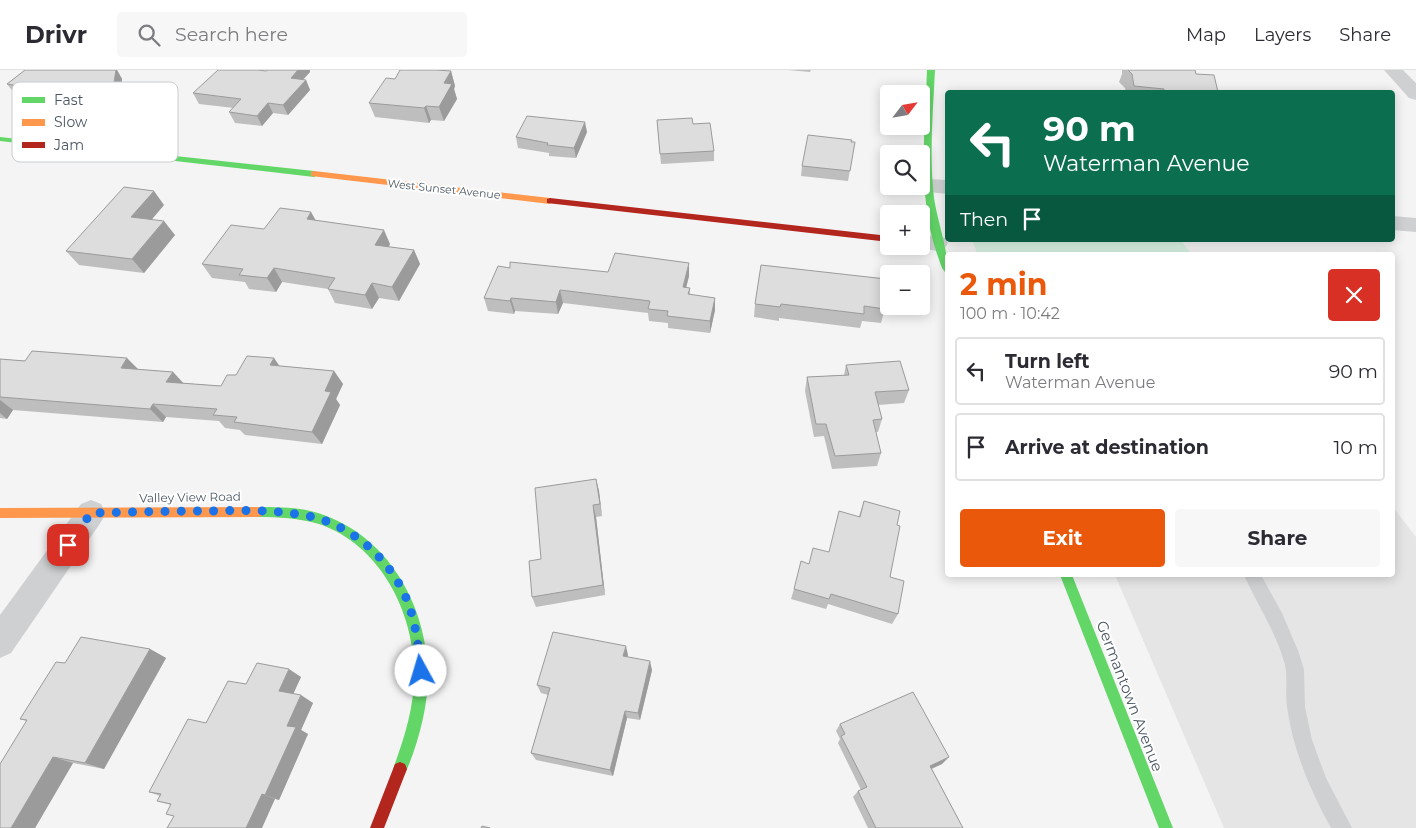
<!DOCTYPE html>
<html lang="en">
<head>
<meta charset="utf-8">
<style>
  :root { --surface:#fff; --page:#f7f7f7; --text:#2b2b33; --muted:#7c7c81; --line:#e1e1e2; --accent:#ea580c }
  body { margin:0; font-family:Montserrat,sans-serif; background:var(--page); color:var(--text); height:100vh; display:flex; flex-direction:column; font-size:19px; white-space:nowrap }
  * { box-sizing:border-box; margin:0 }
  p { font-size:16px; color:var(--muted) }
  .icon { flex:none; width:28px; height:28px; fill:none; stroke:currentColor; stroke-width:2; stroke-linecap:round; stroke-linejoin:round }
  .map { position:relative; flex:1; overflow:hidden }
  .side { position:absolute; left:945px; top:182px; width:450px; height:325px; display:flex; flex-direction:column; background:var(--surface); border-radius:5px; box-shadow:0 2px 12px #0003 }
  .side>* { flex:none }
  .top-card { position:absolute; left:945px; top:20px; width:450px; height:152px; border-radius:5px; box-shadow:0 2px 12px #0003; background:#0b6e4f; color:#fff; overflow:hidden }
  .needle { width:32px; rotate:59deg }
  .fabs { position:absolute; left:880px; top:15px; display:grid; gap:10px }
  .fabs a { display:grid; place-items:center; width:50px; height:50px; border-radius:5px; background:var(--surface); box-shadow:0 2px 12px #0003; font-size:25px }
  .pin { position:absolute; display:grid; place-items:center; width:42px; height:42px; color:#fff; margin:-21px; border-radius:10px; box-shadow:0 2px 8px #0006 }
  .me { position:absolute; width:55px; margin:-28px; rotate:354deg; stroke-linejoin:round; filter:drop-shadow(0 0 4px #0008) }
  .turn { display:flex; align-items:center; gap:18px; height:105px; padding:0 15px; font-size:22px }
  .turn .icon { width:65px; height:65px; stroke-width:2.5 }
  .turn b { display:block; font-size:35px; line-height:42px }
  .then { display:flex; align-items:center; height:48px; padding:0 15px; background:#0003; gap:10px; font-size:19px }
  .round { display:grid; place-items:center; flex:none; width:52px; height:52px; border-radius:5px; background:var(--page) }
  .overview { display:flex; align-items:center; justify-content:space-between; height:85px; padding:0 15px }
  h1 { font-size:30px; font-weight:700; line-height:38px; color:var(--accent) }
  .action { display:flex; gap:10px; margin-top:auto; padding:10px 15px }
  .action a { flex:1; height:58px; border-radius:5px; background:var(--accent); color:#fff; font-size:20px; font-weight:700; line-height:58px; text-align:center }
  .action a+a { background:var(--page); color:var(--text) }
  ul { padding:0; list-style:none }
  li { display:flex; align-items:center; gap:15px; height:68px; margin:0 10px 8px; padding:0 5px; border:2px solid var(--line); border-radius:5px }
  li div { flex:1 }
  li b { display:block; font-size:19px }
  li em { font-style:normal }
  header { display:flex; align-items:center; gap:30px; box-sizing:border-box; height:70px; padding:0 25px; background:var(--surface); border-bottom:1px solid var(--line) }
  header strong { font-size:24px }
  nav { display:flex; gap:28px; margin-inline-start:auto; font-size:18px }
  .search { width:350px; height:45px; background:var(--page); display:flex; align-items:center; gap:12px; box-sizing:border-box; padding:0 18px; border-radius:5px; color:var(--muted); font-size:19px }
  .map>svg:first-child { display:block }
  .education { fill:#e6e5e6 }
  .green { fill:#d9f2e3 }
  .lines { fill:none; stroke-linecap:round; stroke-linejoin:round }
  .lane { fill:#ced0d2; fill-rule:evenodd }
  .street { fill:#ced0d2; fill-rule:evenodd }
  .fast { fill:#63d668; fill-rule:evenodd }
  .slow { fill:#ff974d; fill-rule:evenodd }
  .jam { fill:#b3261e; fill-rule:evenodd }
  .wall { fill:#bebebf }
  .shaded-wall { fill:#9b9b9b }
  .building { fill:#ddddde; stroke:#9b9b9b }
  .route { stroke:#1a73e8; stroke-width:9; stroke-dasharray:0 16.2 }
  .labels { text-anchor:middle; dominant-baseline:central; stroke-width:4; stroke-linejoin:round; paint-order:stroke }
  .far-street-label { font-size:11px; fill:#4a5661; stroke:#fff }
  .street-label { font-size:12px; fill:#4a5661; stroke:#fff }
  .near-street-label { font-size:15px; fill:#4a5661; stroke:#fff }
  .key { fill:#fff; stroke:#c9ccd0; stroke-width:1 }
  .key-label { font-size:14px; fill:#4a5661 }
</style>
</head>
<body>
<header>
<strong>Drivr</strong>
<div class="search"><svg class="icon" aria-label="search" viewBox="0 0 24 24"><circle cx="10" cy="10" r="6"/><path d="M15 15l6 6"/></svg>Search here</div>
<nav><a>Map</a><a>Layers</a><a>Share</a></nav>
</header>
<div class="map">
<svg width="1416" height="758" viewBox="0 0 1416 758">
  <rect width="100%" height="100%" fill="#f4f4f4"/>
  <!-- education -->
  <path class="education" d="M1393,437L1416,467V758H1224L1115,505H1392Z"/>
  <!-- green -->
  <path class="green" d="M972,170H1181L1192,185H978Z"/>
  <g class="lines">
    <!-- lane -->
    <path class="lane" d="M1244,505H1261L1282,543L1299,583L1304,600L1305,637L1312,670L1326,708L1352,758H1331C1310,720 1293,680 1287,637C1285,623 1288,609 1285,595C1277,563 1257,535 1244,505Z"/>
    <!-- street -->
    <path class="street" d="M1384,0H1403L1416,13V30L1409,28Z
      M927,109L948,110V124L919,121L917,116H921V111Z
      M1392,146L1416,148V162L1392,160Z
      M921,164L945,168L948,173L945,178L937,181L913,177L921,176Z
      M91,430L101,434L106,443L101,452L11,583L0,588V545L81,434Z"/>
    <!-- fast -->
    <path class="fast" d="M927,0H935C933,42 929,86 934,128C938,154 948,178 948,204C941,201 940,191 937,184C917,126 925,61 927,0Z
      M0,67L314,101L318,104L314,107L0,71Z
      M258,437C278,437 299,437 318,443C388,465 427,535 428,605C428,638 418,674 405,704L400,706L395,704L393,699C404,669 414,638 414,606C415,544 381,475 319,454C299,448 278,447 258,447L254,446L252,442L254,438Z
      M1060,505H1072L1173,758H1159Z"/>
    <!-- slow -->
    <path class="slow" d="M314,101L550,128L554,131L550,134L311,106V102Z
      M258,437L262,438L264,442L262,446L258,447L0,448V438Z"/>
    <!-- jam -->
    <path class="jam" d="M550,128L889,166V172L547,133V129Z
      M400,692L405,694L407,699L384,758H370L395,694Z"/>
  </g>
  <!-- wall -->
  <path class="wall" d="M25,0H117L122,9L120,29L62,24L55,30L15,24L7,14Z
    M268,0H310V2L303,10H306L310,20L288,45L273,43L262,56L235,53L229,42L234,38L199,34L193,23L266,1Z
    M788,0H811L810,2Z
    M1122,0H1195L1196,4L1218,22H1126L1125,18L1119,12L1122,4Z
    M451,1L455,16L454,19L457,29L444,51L431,50L429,53L375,47L369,33L395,9Z
    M657,50L693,54L714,81V91L661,94Z
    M587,62L576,88L549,86V83L518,78L516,67Z
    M851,72H855L848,111L801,106L802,96Z
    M164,135L152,149L175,165L144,203L79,195L66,181Z
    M316,150L390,174L389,177L414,180L420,194L399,231L379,228L372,239L335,233L328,219L282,212L276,222L249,219L245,212L212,208L202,194L264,159Z
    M761,195L885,239L881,253L862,251L860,258L779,248V251L754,247L755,234Z
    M510,198L689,206L686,218H690V225L715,228V240L710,263L668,258V253L649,251L648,243L563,233L558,244L515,241L514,244L488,241L484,228Z
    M0,289L173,302L183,313L221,316L236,305L280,296L334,301L343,314L336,329L340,335L322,374L245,365L240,360L225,358L219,351L166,347L163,352L13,340L7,349L0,348Z
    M846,295L909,320L904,333L878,335L882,349L878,362H876L881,383L877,396L832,399L824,366L814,367L805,321L807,307L844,305Z
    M596,409L599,421L602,446L596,447L605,525L536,537L532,527L541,489Z
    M864,431L897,455L890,507L898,544L892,554L828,534L826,539L791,529L794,519L809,494L829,482L859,446Z
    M150,579L166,588L104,699L73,693L35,758L26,651L20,649L65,593Z
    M628,585L627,587L652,600L640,650L627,648L613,706L536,690L531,683L548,625L541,623L537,615Z
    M301,607L293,623L313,633L301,660L308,664L279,730L275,729L173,746L166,744L171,735L157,731L160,726L149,722L206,653L246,614Z
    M840,654L942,694L932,699L963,758H868L853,727L858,721L861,720L838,673L840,669L836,661Z"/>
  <!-- shaded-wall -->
  <path class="shaded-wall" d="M116,0H117L122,9L120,29L113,19Z
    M298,0H310V2L295,18L291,8Z
    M451,1L455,16L454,19L457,29L444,51L439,37L444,13Z
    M306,10L310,20L288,45L283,35Z
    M55,14L62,24L55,30L47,20Z
    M268,33L273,43L262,56L257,46Z
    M426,36L431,50L429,53L424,38Z
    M585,52L587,62L576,88L574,78Z
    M154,121L164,135L142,161L131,147Z
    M311,142L319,156L307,149Z
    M164,151L175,165L144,203L132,189Z
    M384,160L390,174L381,189L375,175Z
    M414,180L420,194L399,231L392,217Z
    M689,193V206L683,230V217Z
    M274,198L282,212L276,222L267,208Z
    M372,213L379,228L372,239L365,225Z
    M560,220L563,233L558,244L556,232Z
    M511,228L515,241L514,244L510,231Z
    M715,228V240L710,263V251Z
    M127,288L140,301L121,298Z
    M274,288L283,301L270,295Z
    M334,301L343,314L336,329L340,335L322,374L312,362L325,321Z
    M173,302L185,315L166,312Z
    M0,330L13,340L7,349L0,343Z
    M153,334L166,347L163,352L150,339Z
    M596,409L599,421L602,446L600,434Z
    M593,435L596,447L605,525L603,515Z
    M626,576L628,585L625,595L623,586Z
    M150,579L166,588L104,699L85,693Z
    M650,591L652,600L640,650L638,643Z
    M289,599L301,607L291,629L279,621Z
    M301,625L313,633L301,660L308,664L279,730L265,725L287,656Z
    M625,641L627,648L613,706L610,700Z
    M53,687L73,693L35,758H11Z
    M949,687L942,694L923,702L930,696Z
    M262,724L275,729L262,758H246Z"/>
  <!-- building -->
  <path class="building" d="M25,0H116L113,19L55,14L47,20L7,14Z
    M218,0H258L266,1L268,0H298L291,8L306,10L283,35L268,33L257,46L229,42L241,29L193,23Z
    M400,0H436L451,1L444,13L452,14L439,37L426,36L424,38L369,33L386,8L395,9Z
    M1128,0H1195L1196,4L1214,5L1218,22H1164V19L1134,16L1132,4Z
    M527,46L585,52L574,78L547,75L548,73L516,67Z
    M692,48L693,54L710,53L714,81L660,84L657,50Z
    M808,65L852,70L851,72H855L850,101L802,96Z
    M124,117L154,121L131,147L164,151L132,189L66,181Z
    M280,138L311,142L307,149L384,160L375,175L414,180L392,217L372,213L365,225L328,219L335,208L274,198L267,208L239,205L243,199L202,194L231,155L264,159Z
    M615,183L689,193L683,217L690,218L688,224L715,228L710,251L667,246L668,241L648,239L650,231L560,220L556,232L511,228L510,231L484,228L498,196L510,198V192L608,202Z
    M761,195L886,209L885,239L864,236V244L781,234L780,237L755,234Z
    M32,281L127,288L121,298L173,302L166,312L221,316L227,305H236L247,286L274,288L270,295L334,301L325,321L331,322L312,362L234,352L237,347L213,345L217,339L153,334L150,339L0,327V289L25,291Z
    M900,291L909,320L875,322L882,349L873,350L881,383L835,386L826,354H816L807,307L849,305L846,295Z
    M596,409L600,434L593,435L603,515L532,527L529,491L541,489L535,418Z
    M864,431L900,441L897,455L900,456L890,507L904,511L898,544L831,524L829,529L794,519L801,491L809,494L813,478L829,482L839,441L860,447Z
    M553,562L626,576L623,586L650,591L638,643L625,641L610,700L531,683L550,618L537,615Z
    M81,567L150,579L85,693L53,687L11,758H0V694L27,650L20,649L56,592L65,593Z
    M257,593L289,599L279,621L301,625L287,656L296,657L265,725L262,724L246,758H167L174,746L166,744L171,734L157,731L161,724L149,722L188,649L206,653L228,611L246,614Z
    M913,622L949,687L930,696L963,758H876L858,721L867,717L841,666L845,664L840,654Z
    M482,756L490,758H481Z"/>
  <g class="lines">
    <!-- route -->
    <path class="route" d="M68,475L91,443C131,442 172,441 212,441C243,440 273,440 303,445C354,453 399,496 412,545C417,563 419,582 421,601"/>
  </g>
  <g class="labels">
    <!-- far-street labels -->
    <g class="far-street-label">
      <text transform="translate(444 119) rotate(6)">West Sunset Avenue</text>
    </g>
    <!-- street labels -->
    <g class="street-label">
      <text transform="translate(190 427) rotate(-1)">Valley View Road</text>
    </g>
    <!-- near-street labels -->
    <g class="near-street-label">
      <text transform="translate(1130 626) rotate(69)">Germantown Avenue</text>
    </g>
  </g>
  <!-- legend -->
  <rect x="12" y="12" width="166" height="80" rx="8" class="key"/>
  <rect x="22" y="27" width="23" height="6" fill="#63d668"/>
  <rect x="22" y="49" width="23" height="7" fill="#ff974d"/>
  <rect x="22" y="72" width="23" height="6" fill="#b3261e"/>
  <g class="key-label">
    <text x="54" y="35">Fast</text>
    <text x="54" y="57">Slow</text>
    <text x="54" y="80">Jam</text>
  </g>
</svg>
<div class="fabs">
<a><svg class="needle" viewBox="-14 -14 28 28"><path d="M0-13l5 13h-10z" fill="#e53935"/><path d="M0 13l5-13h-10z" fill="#7c7c81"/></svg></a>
<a><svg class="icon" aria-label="search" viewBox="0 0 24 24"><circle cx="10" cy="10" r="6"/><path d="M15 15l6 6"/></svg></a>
<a>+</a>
<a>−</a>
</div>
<div class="pin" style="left:68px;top:475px;background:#d93025"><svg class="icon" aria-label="arrive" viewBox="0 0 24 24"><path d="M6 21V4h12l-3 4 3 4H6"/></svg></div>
<svg class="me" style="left:421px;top:601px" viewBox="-20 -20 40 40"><circle r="19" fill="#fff"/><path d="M0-13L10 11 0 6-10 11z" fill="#1a73e8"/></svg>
<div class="top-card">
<div class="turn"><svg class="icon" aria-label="left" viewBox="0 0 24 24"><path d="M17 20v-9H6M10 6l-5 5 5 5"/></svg><div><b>90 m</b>Waterman Avenue</div></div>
<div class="then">Then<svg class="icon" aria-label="arrive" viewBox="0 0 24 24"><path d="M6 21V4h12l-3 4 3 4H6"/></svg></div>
</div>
<section class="side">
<div class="overview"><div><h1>2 min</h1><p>100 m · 10:42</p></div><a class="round" style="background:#d93025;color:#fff"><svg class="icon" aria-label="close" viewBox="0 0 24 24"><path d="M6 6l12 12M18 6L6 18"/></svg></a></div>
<ul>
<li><svg class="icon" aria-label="left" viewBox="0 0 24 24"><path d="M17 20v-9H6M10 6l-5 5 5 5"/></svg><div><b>Turn left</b><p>Waterman Avenue</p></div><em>90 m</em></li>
<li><svg class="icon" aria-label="arrive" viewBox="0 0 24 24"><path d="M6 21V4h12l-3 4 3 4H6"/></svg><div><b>Arrive at destination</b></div><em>10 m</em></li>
</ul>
<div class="action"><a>Exit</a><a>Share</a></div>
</section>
</div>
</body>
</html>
